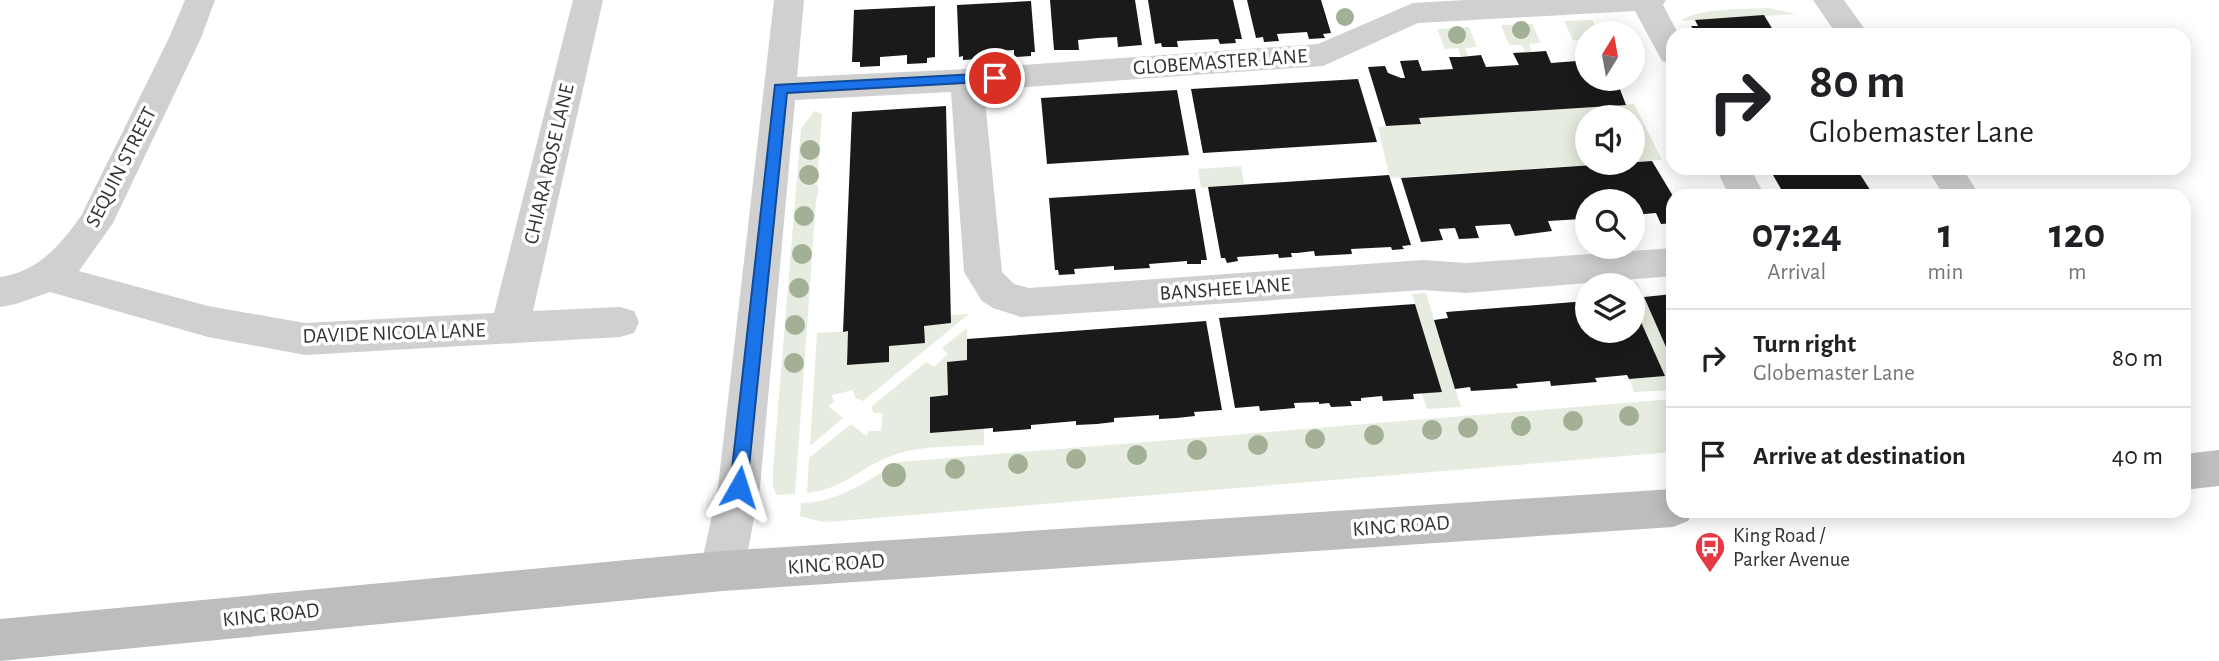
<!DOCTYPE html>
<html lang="en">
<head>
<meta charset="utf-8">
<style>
  :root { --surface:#fff; --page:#f2f2f2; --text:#202124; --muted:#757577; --line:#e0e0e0 }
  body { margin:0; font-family:"Alegreya Sans",sans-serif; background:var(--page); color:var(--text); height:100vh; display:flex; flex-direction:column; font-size:26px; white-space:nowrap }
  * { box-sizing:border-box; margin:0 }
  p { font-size:23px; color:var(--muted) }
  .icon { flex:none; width:38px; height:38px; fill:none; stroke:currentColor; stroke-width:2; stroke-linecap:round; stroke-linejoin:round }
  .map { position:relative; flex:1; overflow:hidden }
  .panel { position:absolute; left:1666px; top:189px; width:525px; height:329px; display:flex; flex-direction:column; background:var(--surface); border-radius:21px; box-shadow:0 4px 18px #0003 }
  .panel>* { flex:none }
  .hud { position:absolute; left:1666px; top:28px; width:525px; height:147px; border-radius:21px; box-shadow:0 4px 18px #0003; background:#fff; color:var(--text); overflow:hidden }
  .needle { width:46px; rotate:11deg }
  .fabs { position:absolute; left:1575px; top:21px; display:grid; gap:14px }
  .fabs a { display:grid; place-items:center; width:70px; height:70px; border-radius:50%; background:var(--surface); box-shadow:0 4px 18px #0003; font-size:35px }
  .pin { position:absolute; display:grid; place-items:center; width:60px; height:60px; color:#fff; margin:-30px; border:4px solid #fff; border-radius:50%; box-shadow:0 2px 7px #0007 }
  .me { position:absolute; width:77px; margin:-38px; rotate:6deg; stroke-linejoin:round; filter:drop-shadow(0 0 5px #0008) }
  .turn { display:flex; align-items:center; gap:24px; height:147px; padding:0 28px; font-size:32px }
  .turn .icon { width:91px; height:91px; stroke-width:2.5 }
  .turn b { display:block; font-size:49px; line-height:60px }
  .eta { display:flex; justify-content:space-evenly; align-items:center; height:119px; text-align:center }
  .eta b { font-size:42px; font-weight:700; line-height:49px }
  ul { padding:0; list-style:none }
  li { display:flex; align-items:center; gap:21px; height:98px; padding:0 28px; border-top:2px solid var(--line) }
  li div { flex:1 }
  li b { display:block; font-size:26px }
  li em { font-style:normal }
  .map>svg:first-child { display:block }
  .green { fill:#e6ecdf }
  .building { fill:#1a1a1a }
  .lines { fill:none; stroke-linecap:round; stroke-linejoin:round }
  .minor { fill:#d0d0d0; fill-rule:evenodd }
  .tertiary { fill:#d0d0d0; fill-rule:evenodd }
  .secondary { fill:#bdbdbd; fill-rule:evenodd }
  .tree { fill:#a2b095 }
  .route { fill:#1a73e8; stroke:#114b97; stroke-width:2 }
  .labels { text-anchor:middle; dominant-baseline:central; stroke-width:7; stroke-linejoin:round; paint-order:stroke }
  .street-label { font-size:21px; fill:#333; stroke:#fff }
  .poi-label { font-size:21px; fill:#333; stroke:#fff; text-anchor:start }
</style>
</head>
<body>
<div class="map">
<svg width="2219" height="661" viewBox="0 0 2219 661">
  <rect width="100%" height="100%" fill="#fff"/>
  <!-- green -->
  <path class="green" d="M1768,8L1796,14L1681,21C1699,7 1745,10 1768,8Z
    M1592,20L1599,33H1587V41L1573,40L1564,21Z
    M1532,24L1541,43L1529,44L1532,52L1526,53L1522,45H1509L1501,25Z
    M1469,27L1477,47L1465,48L1468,56L1461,57L1458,48L1445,49L1437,29Z
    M1634,104L1662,160L1633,162V117H1587V163H1618L1390,178L1378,127L1420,124L1419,118Z
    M814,111L822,114L817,185L819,189L816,201L795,494L777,495L773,487V469L801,129Z
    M1241,166L1244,184L1201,188L1198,169Z
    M1637,282L1673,363V390L1634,392L1629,379L1664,376L1637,313H1633V285L1614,283Z
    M1426,293L1461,407L1427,409L1422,393L1441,391L1412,294Z
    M969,314L863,401L855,398L853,390L832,395L834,402L828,406L843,418L810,446L817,333L848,331L847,365L888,362L889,346L924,326L951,323V315Z
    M967,328V360L947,362L948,395L930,397V433L984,428V445C954,447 919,445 891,456C859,468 844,489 807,493L809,458L851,424L866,436L870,431H881L883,413H874L871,407L926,362L934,367L948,354L942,348Z
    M1673,399V452L839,521L822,522L800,516L801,503C838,503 868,480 899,462Z"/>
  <!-- building -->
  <path class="building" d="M1050,0H1135L1142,45L1118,47L1117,37L1098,38L1078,40L1079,50H1054Z
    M1148,0H1233L1242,39H1235L1236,43L1220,44L1218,39L1177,41L1178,47H1162L1161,43L1155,44Z
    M1247,0H1321L1331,33L1323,34L1325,38L1309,39L1307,32L1277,34L1279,41L1264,42L1263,37L1256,38Z
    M1031,1L1035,52H1031V56L1014,57V50L980,52V59L963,60V56L959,57L957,5Z
    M935,6V57L927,58V63L907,64V55L880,57V66L860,67V62H852L854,10Z
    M1764,15L1776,35H1697L1691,26H1698L1695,20Z
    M1587,47V79H1616L1626,105L1419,118L1421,124L1386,126L1368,67L1385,66L1388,73L1401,78H1405L1400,61L1418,60L1422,71L1453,69L1449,57H1461L1481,55L1486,67L1519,65L1513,53L1532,52L1546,51L1551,63L1577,61L1581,56L1577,48Z
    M1358,79L1377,142L1203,153L1191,89Z
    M1177,90L1189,155L1047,164L1041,98Z
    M946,106L951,323L924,326L925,343L889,346V362L847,365L848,331L843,332L852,112Z
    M1652,161L1673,196V223L1661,224L1656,213L1633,215V201H1587V230L1582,219L1548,221L1552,231L1515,236L1510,224L1492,225L1475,226L1479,238L1459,239L1455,228L1439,229L1443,240L1421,242L1401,178Z
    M1769,168H1856L1874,196H1785Z
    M1389,175L1411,245L1402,246L1404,249L1392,250L1391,247L1351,249L1352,254L1315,256L1314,251L1297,253H1291L1292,257L1279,258L1278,254L1237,257L1238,261L1227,263L1225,258H1221L1208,187Z
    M1195,189L1207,260H1201V264H1187V261L1149,264L1150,268L1114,270V266L1074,269L1075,274L1059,275L1058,270H1055L1049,198Z
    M1673,294V363L1644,297Z
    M1587,301V331H1633V313H1637L1665,376L1629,379L1627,375L1595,378L1597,382L1551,386L1550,381L1516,384L1518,388L1471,391L1470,387L1455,389L1434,320L1448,318L1446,312Z
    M1415,304L1442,392L1413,394L1414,399L1383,401L1382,396L1361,398V401H1350L1352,406L1331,407L1329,403L1319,404V402L1294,403L1295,408L1260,411L1259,406L1235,408L1219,318Z
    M1206,321L1222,410L1194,412L1195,416L1177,418L1159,419V415L1114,418V422L1097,424L1076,425V421L1031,425V429L993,432V428L930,433V397L948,395L947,362L967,360V339Z"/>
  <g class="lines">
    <!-- minor -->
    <path class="minor" d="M185,0H215L201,38L113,223L79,271L208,306L305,323L494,313L573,0H603L533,311L620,307L634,311L639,322L634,333L620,337L305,355L208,337L50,292L16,304L0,307V277C37,272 60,246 81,216L169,38Z
      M774,0H804L797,77L967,69L1318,44L1413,3L1465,0H1666L1663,5L1679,35H1673V64L1662,61L1635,11L1418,23L1323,66L984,90L1002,272L1014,284L1029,288L1423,260L1466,263L1673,248V276L1466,293L1423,290L1021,317L993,308L982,301L964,272L951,92L795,100L760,487L744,571L738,585L722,591L706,585L700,571L718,487Z
      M1716,168H1750L1765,196H1729Z"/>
    <!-- tertiary -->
    <path class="tertiary" d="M1813,0H1844L1869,35H1837Z
      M1927,168H1962L1980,196H1944Z"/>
    <!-- secondary -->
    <path class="secondary" d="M2219,450V486L2184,490V454Z
      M1673,489V511H1693L1688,521L1673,527L722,591L0,661V619L722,551Z"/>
  </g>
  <!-- trees -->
  <g class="tree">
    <circle cx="1345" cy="17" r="9"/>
    <circle cx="1521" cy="30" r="9"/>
    <circle cx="1457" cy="35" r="9"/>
    <circle cx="810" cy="150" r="10"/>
    <circle cx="809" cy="175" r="10"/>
    <circle cx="804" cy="216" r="10"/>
    <circle cx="802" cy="254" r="10"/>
    <circle cx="799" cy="288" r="10"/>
    <circle cx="795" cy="325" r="10"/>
    <circle cx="794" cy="363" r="10"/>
    <circle cx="1629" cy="416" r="10"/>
    <circle cx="1573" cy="421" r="10"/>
    <circle cx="1521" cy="426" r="10"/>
    <circle cx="1468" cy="428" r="10"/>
    <circle cx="1432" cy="430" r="10"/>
    <circle cx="1374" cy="435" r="10"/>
    <circle cx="1315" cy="439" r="10"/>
    <circle cx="1258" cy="445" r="10"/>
    <circle cx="1197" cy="450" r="10"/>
    <circle cx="1137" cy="455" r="10"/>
    <circle cx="1076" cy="459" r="10"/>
    <circle cx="1018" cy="464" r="10"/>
    <circle cx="955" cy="469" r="10"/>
    <circle cx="894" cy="475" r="12"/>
  </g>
  <!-- route -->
  <path class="route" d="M995,73L1001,78L999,81L787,93L747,487L745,493L739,495L733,493L730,487L775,85Z"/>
  <!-- icons -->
  <defs>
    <g id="bus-pin" transform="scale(1.575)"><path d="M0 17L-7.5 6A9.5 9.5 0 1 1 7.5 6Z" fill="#e63946" stroke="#fff"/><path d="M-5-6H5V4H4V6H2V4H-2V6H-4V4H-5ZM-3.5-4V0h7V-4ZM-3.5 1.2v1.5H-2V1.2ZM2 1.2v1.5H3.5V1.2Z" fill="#fff"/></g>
  </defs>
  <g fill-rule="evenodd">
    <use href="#bus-pin" x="1710" y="547"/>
  </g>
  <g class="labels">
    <!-- street labels -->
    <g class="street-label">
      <text transform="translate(1220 62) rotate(-4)">GLOBEMASTER LANE</text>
      <text transform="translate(549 164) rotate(-77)">CHIARA ROSE LANE</text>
      <text transform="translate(121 167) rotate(-63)">SEQUIN STREET</text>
      <text transform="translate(1225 289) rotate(-4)">BANSHEE LANE</text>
      <text transform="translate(394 333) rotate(-2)">DAVIDE NICOLA LANE</text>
      <text transform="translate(1401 526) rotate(-4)">KING ROAD</text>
      <text transform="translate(836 564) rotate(-4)">KING ROAD</text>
      <text transform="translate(271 615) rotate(-6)">KING ROAD</text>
    </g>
    <!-- poi labels -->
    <g class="poi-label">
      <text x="1733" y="535">King Road /<tspan x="1733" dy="24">Parker Avenue</tspan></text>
    </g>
  </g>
</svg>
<div class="fabs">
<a><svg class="needle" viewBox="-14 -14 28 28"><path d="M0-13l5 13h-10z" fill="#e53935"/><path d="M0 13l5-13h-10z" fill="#757577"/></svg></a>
<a><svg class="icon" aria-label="sound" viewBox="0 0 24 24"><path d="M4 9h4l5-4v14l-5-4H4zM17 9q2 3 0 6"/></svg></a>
<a><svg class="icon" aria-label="search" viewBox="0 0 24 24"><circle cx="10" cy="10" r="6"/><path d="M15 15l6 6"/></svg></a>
<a><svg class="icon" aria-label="layers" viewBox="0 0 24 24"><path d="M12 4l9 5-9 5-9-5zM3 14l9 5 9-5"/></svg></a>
</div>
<div class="pin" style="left:995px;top:78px;background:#d93025"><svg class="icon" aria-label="arrive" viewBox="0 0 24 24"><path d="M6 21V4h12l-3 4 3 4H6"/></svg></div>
<svg class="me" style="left:739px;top:487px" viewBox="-20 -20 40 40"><path d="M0-17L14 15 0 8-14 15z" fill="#1a73e8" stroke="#fff" stroke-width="4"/></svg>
<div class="hud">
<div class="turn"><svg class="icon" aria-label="right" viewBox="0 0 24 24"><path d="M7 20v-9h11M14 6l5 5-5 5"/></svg><div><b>80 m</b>Globemaster Lane</div></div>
</div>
<section class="panel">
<div class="eta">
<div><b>07:24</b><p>Arrival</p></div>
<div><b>1</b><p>min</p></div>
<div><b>120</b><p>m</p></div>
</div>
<ul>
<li><svg class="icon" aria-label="right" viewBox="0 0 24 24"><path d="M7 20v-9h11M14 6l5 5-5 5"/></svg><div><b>Turn right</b><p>Globemaster Lane</p></div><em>80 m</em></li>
<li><svg class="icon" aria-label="arrive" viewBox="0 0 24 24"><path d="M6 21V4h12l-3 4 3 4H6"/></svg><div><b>Arrive at destination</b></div><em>40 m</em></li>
</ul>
</section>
</div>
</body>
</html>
